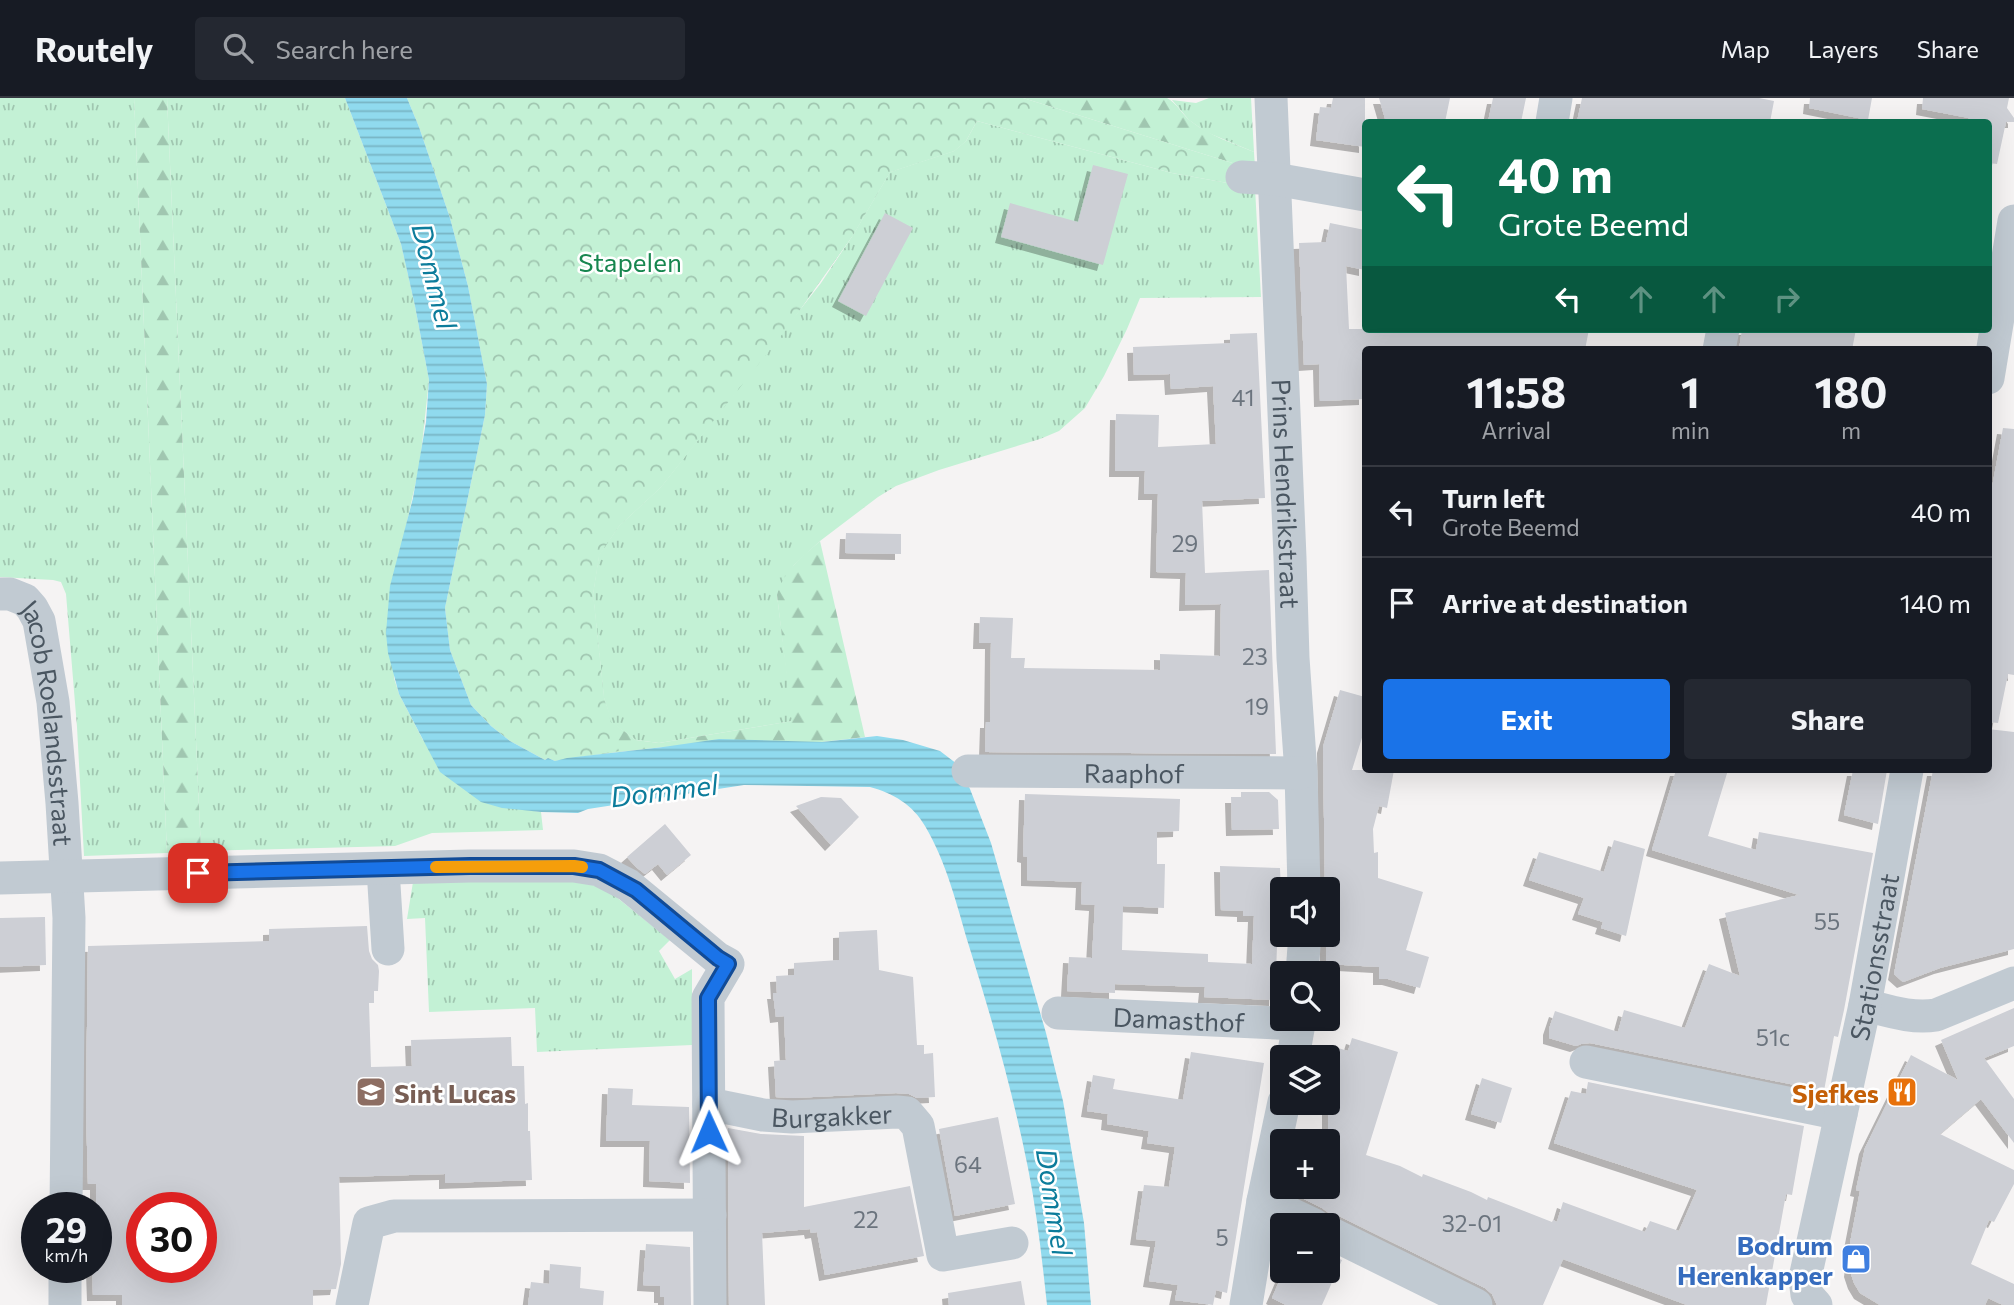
<!DOCTYPE html>
<html lang="en">
<head>
<meta charset="utf-8">
<style>
  :root { --surface:#171b24; --page:#242831; --text:#f1f3f6; --muted:#9ea1a6; --line:#363941; --accent:#1a73e8 }
  body { margin:0; font-family:Commissioner,sans-serif; background:var(--page); color:var(--text); height:100vh; display:flex; flex-direction:column; font-size:26px; white-space:nowrap }
  * { box-sizing:border-box; margin:0 }
  p { font-size:23px; color:var(--muted) }
  .icon { flex:none; width:38px; height:38px; fill:none; stroke:currentColor; stroke-width:2; stroke-linecap:round; stroke-linejoin:round }
  .map { position:relative; flex:1; overflow:hidden }
  .details { position:absolute; left:1362px; top:248px; width:630px; height:427px; display:flex; flex-direction:column; background:var(--surface); border-radius:7px; box-shadow:0 7px 28px #0002 }
  .details>* { flex:none }
  .hud { position:absolute; left:1362px; top:21px; width:630px; height:214px; border-radius:7px; box-shadow:0 7px 28px #0002; background:#0b6e4f; color:#fff; overflow:hidden }
  .tools { position:absolute; left:1270px; top:779px; display:grid; gap:14px }
  .tools a { display:grid; place-items:center; width:70px; height:70px; border-radius:7px; background:var(--surface); box-shadow:0 7px 28px #0002; font-size:35px }
  .speed { position:absolute; left:21px; top:1094px; display:flex; gap:14px; font-size:35px; font-weight:700; text-align:center }
  .speed>* { display:grid; place-content:center; width:91px; height:91px; border-radius:50%; background:var(--surface); box-shadow:0 7px 28px #0002; line-height:1 }
  .speed small { font-size:18px; font-weight:400 }
  .speed .limit { border:10px solid #d22; background:#fff; color:#111 }
  .pin { position:absolute; display:grid; place-items:center; width:60px; height:60px; color:#fff; margin:-30px; border-radius:14px; box-shadow:0 4px 10px #0006 }
  .me { position:absolute; width:77px; margin:-38px; rotate:359deg; stroke-linejoin:round; filter:drop-shadow(0 0 5px #0008) }
  .turn { display:flex; align-items:center; gap:24px; height:147px; padding:0 21px; font-size:32px }
  .turn .icon { width:91px; height:91px; stroke-width:2.5 }
  .turn b { display:block; font-size:49px; line-height:60px }
  .lanes { display:flex; align-items:center; height:66px; padding:0 21px; background:#0003; justify-content:center; gap:35px; direction:ltr }
  .lanes .off { opacity:.35 }
  .eta { display:flex; justify-content:space-evenly; align-items:center; height:119px; text-align:center }
  .eta b { font-size:42px; font-weight:700; line-height:49px }
  .action { display:flex; gap:14px; margin-top:auto; padding:14px 21px }
  .action a { flex:1; height:80px; border-radius:7px; background:var(--accent); color:#fff; font-size:28px; font-weight:700; line-height:80px; text-align:center }
  .action a+a { background:var(--page); color:var(--text) }
  ul { padding:0; list-style:none }
  li { display:flex; align-items:center; gap:21px; height:91px; padding:0 21px; border-top:2px solid var(--line) }
  li div { flex:1 }
  li b { display:block; font-size:26px }
  li em { font-style:normal }
  header { display:flex; align-items:center; gap:42px; box-sizing:border-box; height:98px; padding:0 35px; background:var(--surface); border-bottom:2px solid var(--line) }
  header strong { font-size:33px }
  nav { display:flex; gap:38px; margin-inline-start:auto; font-size:24px }
  .search { width:490px; height:63px; background:var(--page); display:flex; align-items:center; gap:18px; box-sizing:border-box; padding:0 24px; border-radius:7px; color:var(--muted); font-size:26px }
  .map>svg:first-child { display:block }
  .grass { fill:url(#grass-tufts) }
  .forest { fill:url(#forest-firs) }
  .park { fill:url(#park-crowns) }
  .water { fill:url(#water-rules) }
  .building { fill:#cdcfd5; fill-rule:evenodd; filter:url(#shadow) }
  .lines { fill:none; stroke-linecap:round; stroke-linejoin:round }
  .minor { stroke:#c1cad2; stroke-width:33 }
  .route-casing { stroke:#114b97; stroke-width:18 }
  .route { stroke:#1a73e8; stroke-width:12 }
  .slow { stroke:#f59e0b; stroke-width:12 }
  .labels { text-anchor:middle; dominant-baseline:central; stroke-width:5; stroke-linejoin:round; paint-order:stroke }
  .number-label { font-size:23px; fill:#6b747e }
  .park-label { font-size:26px; fill:#17864f; stroke:#fff }
  .street-label { font-size:26px; fill:#4a5661; stroke:#fff }
  .education-label { font-size:26px; font-weight:bold; fill:#785e54; stroke:#fff; text-anchor:start }
  .food-label { font-size:26px; font-weight:bold; fill:#c56008; stroke:#fff; text-anchor:end }
  .shop-label { font-size:26px; font-weight:bold; fill:#366cbe; stroke:#fff; text-anchor:end }
  .water-label { font-size:28px; font-style:italic; fill:#0c7c9b; stroke:#fff }
</style>
</head>
<body>
<header>
<strong>Routely</strong>
<div class="search"><svg class="icon" aria-label="search" viewBox="0 0 24 24"><circle cx="10" cy="10" r="6"/><path d="M15 15l6 6"/></svg>Search here</div>
<nav><a>Map</a><a>Layers</a><a>Share</a></nav>
</header>
<div class="map">
<svg width="2014" height="1207" viewBox="0 0 2014 1207">
  <defs>
    <pattern id="grass-tufts" width="24" height="20" patternUnits="userSpaceOnUse" patternTransform="scale(1.75)"><rect width="24" height="20" fill="#c3f1d5"/><path d="M3 7l-1-3M5 7V3M7 7l1-3M15 17l-1-3M17 17v-4M19 17l1-3" fill="none" stroke="#a0c6b0"/></pattern>
    <pattern id="forest-firs" width="22" height="20" patternUnits="userSpaceOnUse" patternTransform="scale(1.75)"><rect width="22" height="20" fill="#c3f1d5"/><path d="M5 1l3.5 6h-7zM16 11l3.5 6h-7z" fill="#a0c6b0"/></pattern>
    <pattern id="park-crowns" width="20" height="18" patternUnits="userSpaceOnUse" patternTransform="scale(1.75)"><rect width="20" height="18" fill="#c3f1d5"/><path d="M2 6a3 3 0 1 1 6 0M12 15a3 3 0 1 1 6 0" fill="none" stroke="#a0c6b0"/></pattern>
    <pattern id="water-rules" width="6" height="5" patternUnits="userSpaceOnUse" patternTransform="scale(1.75)"><rect width="6" height="5" fill="#90daee"/><path d="M0 2.5h6" fill="none" stroke="#78b4c4"/></pattern>
    <filter id="shadow"><feDropShadow dx="-6" dy="6" stdDeviation="0" flood-color="#0004"/></filter>
  </defs>
  <rect width="100%" height="100%" fill="#f5f3f3"/>
  <!-- grass -->
  <path class="grass" d="M0,0H134L167,755L84,758L77,629L66,496L61,484L53,482L0,479Z
    M167,0H345L401,146L415,208L429,282L420,365L403,442L394,580L399,596L423,642L527,712L541,714L543,732L432,735L395,748L201,753Z
    M1209,0H1251L1254,54L1206,34L1189,22L1172,2L1196,5Z
    M977,23L1172,75L1255,90L1261,199L1140,200L1127,231L1104,278L1085,310L1059,333L1040,341L939,372L896,388L878,399L820,443L794,467L777,497L793,623L659,645L636,642L612,625L604,600L593,496L599,457L619,428L661,389L821,185L853,137L890,74L954,53L966,43Z
    M565,781L605,790L670,842L659,853L675,881L692,871V947L537,954L535,910L429,914L425,820L407,821L413,784Z"/>
  <!-- forest -->
  <path class="forest" d="M134,0H167L201,753L167,755Z
    M1023,0H1167C1177,5 1182,17 1192,24C1210,38 1233,45 1254,54L1255,72Z
    M966,43L954,53L890,74L853,137L787,230L661,389L619,428L599,458L593,496L604,600L613,625L636,642L659,645L792,623L777,497C784,472 801,460 820,443L865,639L822,644L663,649L567,660L559,391L838,69Z"/>
  <!-- park -->
  <path class="park" d="M407,0H1023L1255,72V90L1172,75L977,23L966,43L954,53L890,74L853,137L787,230L661,389L619,428L599,457L593,496L604,600L619,653L555,663L548,660L545,662L510,643L491,628L471,607L450,552L445,510L485,317L487,286L468,188L450,120L419,29Z"/>
  <!-- water -->
  <path class="water" d="M345,0H407L419,29L450,120L468,188L487,286L485,317L445,510L450,552L471,607L491,628L510,643L545,662L548,660L555,663L567,660L663,649L719,641L822,644L877,638L903,642L940,653L957,666L970,691L991,745L1046,935L1063,1003L1084,1125L1091,1207H1047C1042,1161 1037,1115 1028,1070C1013,995 992,921 969,848C957,808 947,765 925,728C913,707 893,695 870,689L744,687L588,711L578,715L541,714L502,710L481,704L440,674L399,596L388,555L386,535L390,488L413,400L426,324L429,282L415,208L401,146Z"/>
  <!-- building -->
  <path class="building" d="M1333,0H1365V49L1316,42L1320,9L1331,10Z
    M1379,0H1450L1445,24H1386Z
    M1493,0H1526L1521,24H1488Z
    M1582,0H1759L1774,3L1770,24H1577Z
    M1810,0H1872L1868,22L1809,10Z
    M1923,0H2009L2007,10L2014,20V24H2006L1997,66L1988,65V24H1968L1969,20L1922,11Z
    M1093,67L1128,76L1103,167L1001,139L1010,105L1078,124Z
    M885,115L913,130L866,218L838,203Z
    M1330,125L1365,132V172L1346,168L1349,231H1589L1585,252H1365V301L1320,303L1319,266L1304,267L1299,145L1326,144Z
    M1742,231H1856L1852,252H1739Z
    M1257,235L1265,400L1202,403L1205,475L1269,472L1276,656L985,654L986,624H990L991,545H979L980,519L1013,520L1011,560H1025L1024,570L1160,572V556L1220,558L1221,506L1185,507L1186,475L1156,474L1158,396H1144L1145,373H1115L1116,316L1159,317L1158,349L1216,346L1213,288L1171,291L1170,276L1134,277L1133,249L1230,245V236Z
    M2003,330L2014,331V577L2008,576L1998,625L1988,624V411Z
    M846,435L901,436V456L845,455Z
    M1340,592L1365,599V630L1352,672H1394L1387,710L1379,708L1373,731L1374,755L1378,754V780L1423,794L1406,852L1429,859L1420,890L1388,881H1379V869L1326,866V836H1328V791H1325L1323,649Z
    M1988,631L2014,634V851L1940,870L1903,884L1894,876L1933,672H1988Z
    M1676,672H1728L1708,738L1756,752L1759,734L1873,755L1844,912L1838,939L1834,938L1824,993L1590,945L1581,946L1576,948L1549,940V931L1555,913L1618,934L1624,912L1685,930L1709,866L1740,878L1725,815L1799,797L1652,752Z
    M1853,672H1887L1878,726L1844,717Z
    M1241,694H1269L1278,702L1279,731L1232,732L1231,699H1241Z
    M1025,696L1180,701L1179,733L1157,734V766H1165L1164,810L1123,808L1122,852L1208,856V864L1252,866L1254,818H1243V813L1221,812L1220,768L1280,770L1281,793L1279,794L1275,902L1204,899L1205,889L1115,886V895L1067,893L1069,859L1092,860L1095,807L1081,806L1082,784L1027,782V759L1023,758Z
    M821,699L841,700L859,719L831,747L796,708Z
    M665,726L691,757L667,777L658,766L645,776L636,769L627,759Z
    M1614,742L1645,751L1626,838L1601,830L1603,824L1578,816L1584,800L1529,782L1539,754L1604,774Z
    M45,819L46,867L0,869V820Z
    M367,828L369,853L372,861L378,867L379,873L378,893H374V905H369L371,969L412,968L411,942L511,939L512,968H524L525,1006L528,1005V1033H530L532,1082L445,1085V1076L339,1079L341,1166L336,1191L313,1192V1207H122V1197H93L92,1169H96V1086H88L86,1010L88,848L269,843V831ZM142,1110H201V1169H142Z
    M877,832L879,872L913,879L917,947H924V956L933,955L935,999L917,1000L909,996L896,995L792,1000L776,999L774,963L786,962L784,918L776,919L773,895H777L776,878L794,877V865L839,862V834Z
    M2014,910V948L1984,960L2014,1001V1045L1981,1001L1940,1036L2014,1072V1086L1994,1124L1989,1122L1971,1166L2014,1186V1207H2003L1988,1200L1985,1207H1880L1860,1195L1854,1185L1850,1173L1853,1150L1850,1145L1860,1093L1856,1092L1865,1050L1911,957L1958,982L1941,942Z
    M1352,940L1398,954L1366,1057L1400,1068L1422,1079L1423,1076L1471,1094L1487,1102L1488,1099L1552,1124L1553,1122L1557,1124L1563,1104L1645,1134L1650,1123L1679,1133L1697,1092L1554,1045L1571,993L1586,996L1588,984L1804,1028L1792,1097L1786,1096L1766,1207H1687L1563,1161L1543,1207H1497L1492,1196L1485,1190L1337,1117L1329,1115L1322,1110L1294,1096L1296,1088H1328V947L1348,953Z
    M1191,954L1264,965L1227,1195L1216,1192L1213,1207L1175,1202L1178,1187L1149,1183L1156,1143L1136,1141L1144,1087L1169,1089L1175,1049L1147,1045L1149,1033L1107,1026L1108,1016L1087,1013L1093,977L1115,981L1113,991L1183,1002Z
    M1482,980L1512,990L1501,1025L1471,1016Z
    M608,990L633,991L632,1007L689,1009L690,1085L649,1083L650,1043H606Z
    M998,1019L1015,1106L955,1118L939,1031Z
    M728,1030L761,1036L804,1038V1109L910,1088L924,1158L825,1177L817,1134L811,1135L810,1131L762,1135L765,1207H729Z
    M646,1146L690,1149L691,1207H664V1199H660V1188L643,1187Z
    M1328,1156L1342,1162L1322,1207H1286L1272,1200L1284,1172H1328Z
    M550,1166L581,1169L580,1190L604,1193L603,1207H528L531,1184L549,1186Z
    M1021,1183L1025,1207H949L948,1195Z"/>
  <g class="lines">
    <!-- minor -->
    <g class="minor">
      <path id="s1" d="M1271,0L1290,460L1293,560L1301,675L1304,791"/>
      <path d="M1552,24L1556,0"/>
      <path d="M1242,79L1275,81L1365,97"/>
      <path d="M1719,252L1723,231"/>
      <path d="M1988,280L2014,123"/>
      <path id="s2" d="M0,496H10L25,502L32,510L39,523L53,604L62,705L69,820L66,1110"/>
      <path id="s3" d="M968,673L1301,675"/>
      <path d="M383,771L388,851"/>
      <path d="M0,780L470,768H574L599,772L628,787L717,860L728,866L708,900L710,1207"/>
      <path d="M1302,875L1305,836"/>
      <path d="M1865,907C1889,913 1912,921 1936,917L2014,885"/>
      <path id="s4" d="M1058,915L1299,926"/>
      <path d="M1293,959L1300,920"/>
      <path d="M1586,964L1841,1016"/>
      <path id="s5" d="M709,1006L763,1017L792,1019L897,1014L907,1015L918,1028L943,1157L1012,1145"/>
      <path d="M1263,1103L1314,1127"/>
      <path d="M1328,1134L1476,1207"/>
      <path d="M65,1207V1169"/>
      <path d="M352,1207L369,1125L394,1118L710,1117"/>
      <path d="M1246,1207L1263,1103L1284,1004"/>
      <path id="s6" d="M1816,1207L1807,1197L1805,1180L1865,907L1907,672"/>
    </g>
  </g>
  <g class="lines">
    <!-- route casing -->
    <g class="route-casing">
      <path id="route" d="M198,775L470,768H574L599,772L636,792L718,860L728,866L708,900L709,1034"/>
    </g>
    <!-- route -->
    <use href="#route" class="route"/>
    <!-- slow -->
    <path class="slow" d="M436,769L574,768L582,769"/>
  </g>
  <!-- icons -->
  <defs>
    <g id="university-square" transform="scale(1.575)"><rect x="-9" y="-9" width="18" height="18" rx="4" fill="#8d6e63" stroke="#fff"/><path d="M0-5L7-2L0 1L-7-2ZM-4 1L0 2.5L4 1V4Q0 6-4 4Z" fill="#fff"/></g>
    <g id="restaurant-square" transform="scale(1.575)"><rect x="-9" y="-9" width="18" height="18" rx="4" fill="#e8710a" stroke="#fff"/><path d="M-5-6h1v4h1v-4h1v4h1v-4h1v5L-1.5 .5V6h-2V.5L-5-1ZM5-6V6H3V1.5H1.5Q1.5-4 5-6Z" fill="#fff"/></g>
    <g id="shop-square" transform="scale(1.575)"><rect x="-9" y="-9" width="18" height="18" rx="4" fill="#3f7fe0" stroke="#fff"/><path d="M-5-2.5h2.3a2.7 3.5 0 0 1 5.4 0H5L5.5 6h-11ZM-1.5-2.5h3a1.5 2.3 0 0 0-3 0Z" fill="#fff"/></g>
  </defs>
  <g fill-rule="evenodd">
    <use href="#university-square" x="371" y="994"/>
    <use href="#restaurant-square" x="1902" y="994"/>
    <use href="#shop-square" x="1856" y="1161"/>
  </g>
  <g class="labels">
    <!-- number labels -->
    <g class="number-label">
      <text x="1243" y="299">41</text>
      <text x="1185" y="445">29</text>
      <text x="1255" y="558">23</text>
      <text x="1257" y="608">19</text>
      <text x="1827" y="823">55</text>
      <text x="1773" y="939">51c</text>
      <text x="968" y="1066">64</text>
      <text x="866" y="1121">22</text>
      <text x="1472" y="1125">32-01</text>
      <text x="1222" y="1139">5</text>
    </g>
    <!-- park labels -->
    <g class="park-label">
      <text x="630" y="163">Stapelen</text>
    </g>
    <!-- street labels -->
    <g class="street-label">
      <text stroke="none"><textPath href="#s1" startOffset="396">Prins Hendrikstraat</textPath></text>
      <text stroke="none"><textPath href="#s2" startOffset="154">Jacob Roelandsstraat</textPath></text>
      <text stroke="none"><textPath href="#s3" startOffset="166">Raaphof</textPath></text>
      <text stroke="none"><textPath href="#s6" startOffset="359">Stationsstraat</textPath></text>
      <text stroke="none"><textPath href="#s4" startOffset="121">Damasthof</textPath></text>
      <text stroke="none"><textPath href="#s5" startOffset="124">Burgakker</textPath></text>
    </g>
    <!-- education labels -->
    <g class="education-label">
      <text x="394" y="994">Sint Lucas</text>
    </g>
    <!-- food labels -->
    <g class="food-label">
      <text x="1879" y="994">Sjefkes</text>
    </g>
    <!-- shop labels -->
    <g class="shop-label">
      <text x="1833" y="1146">Bodrum<tspan x="1833" dy="30">Herenkapper</tspan></text>
    </g>
    <!-- water labels -->
    <g class="water-label">
      <text transform="translate(435 178) rotate(76)">Dommel</text>
      <text transform="translate(664 692) rotate(-7)">Dommel</text>
      <text transform="translate(1055 1104) rotate(81)">Dommel</text>
    </g>
  </g>
</svg>
<div class="tools">
<a><svg class="icon" aria-label="sound" viewBox="0 0 24 24"><path d="M4 9h4l5-4v14l-5-4H4zM17 9q2 3 0 6"/></svg></a>
<a><svg class="icon" aria-label="search" viewBox="0 0 24 24"><circle cx="10" cy="10" r="6"/><path d="M15 15l6 6"/></svg></a>
<a><svg class="icon" aria-label="layers" viewBox="0 0 24 24"><path d="M12 4l9 5-9 5-9-5zM3 14l9 5 9-5"/></svg></a>
<a>+</a>
<a>−</a>
</div>
<div class="speed"><div>29<small>km/h</small></div><div class="limit">30</div></div>
<div class="pin" style="left:198px;top:775px;background:#d93025"><svg class="icon" aria-label="arrive" viewBox="0 0 24 24"><path d="M6 21V4h12l-3 4 3 4H6"/></svg></div>
<svg class="me" style="left:709px;top:1034px" viewBox="-20 -20 40 40"><path d="M0-17L14 15 0 8-14 15z" fill="#1a73e8" stroke="#fff" stroke-width="4"/></svg>
<div class="hud">
<div class="turn"><svg class="icon" aria-label="left" viewBox="0 0 24 24"><path d="M17 20v-9H6M10 6l-5 5 5 5"/></svg><div><b>40 m</b>Grote Beemd</div></div>
<div class="lanes"><svg class="icon" aria-label="left" viewBox="0 0 24 24"><path d="M17 20v-9H6M10 6l-5 5 5 5"/></svg><svg class="icon off" aria-label="ahead" viewBox="0 0 24 24"><path d="M12 20V5M6 11l6-6 6 6"/></svg><svg class="icon off" aria-label="ahead" viewBox="0 0 24 24"><path d="M12 20V5M6 11l6-6 6 6"/></svg><svg class="icon off" aria-label="right" viewBox="0 0 24 24"><path d="M7 20v-9h11M14 6l5 5-5 5"/></svg></div>
</div>
<section class="details">
<div class="eta">
<div><b>11:58</b><p>Arrival</p></div>
<div><b>1</b><p>min</p></div>
<div><b>180</b><p>m</p></div>
</div>
<ul>
<li><svg class="icon" aria-label="left" viewBox="0 0 24 24"><path d="M17 20v-9H6M10 6l-5 5 5 5"/></svg><div><b>Turn left</b><p>Grote Beemd</p></div><em>40 m</em></li>
<li><svg class="icon" aria-label="arrive" viewBox="0 0 24 24"><path d="M6 21V4h12l-3 4 3 4H6"/></svg><div><b>Arrive at destination</b></div><em>140 m</em></li>
</ul>
<div class="action"><a>Exit</a><a>Share</a></div>
</section>
</div>
</body>
</html>
